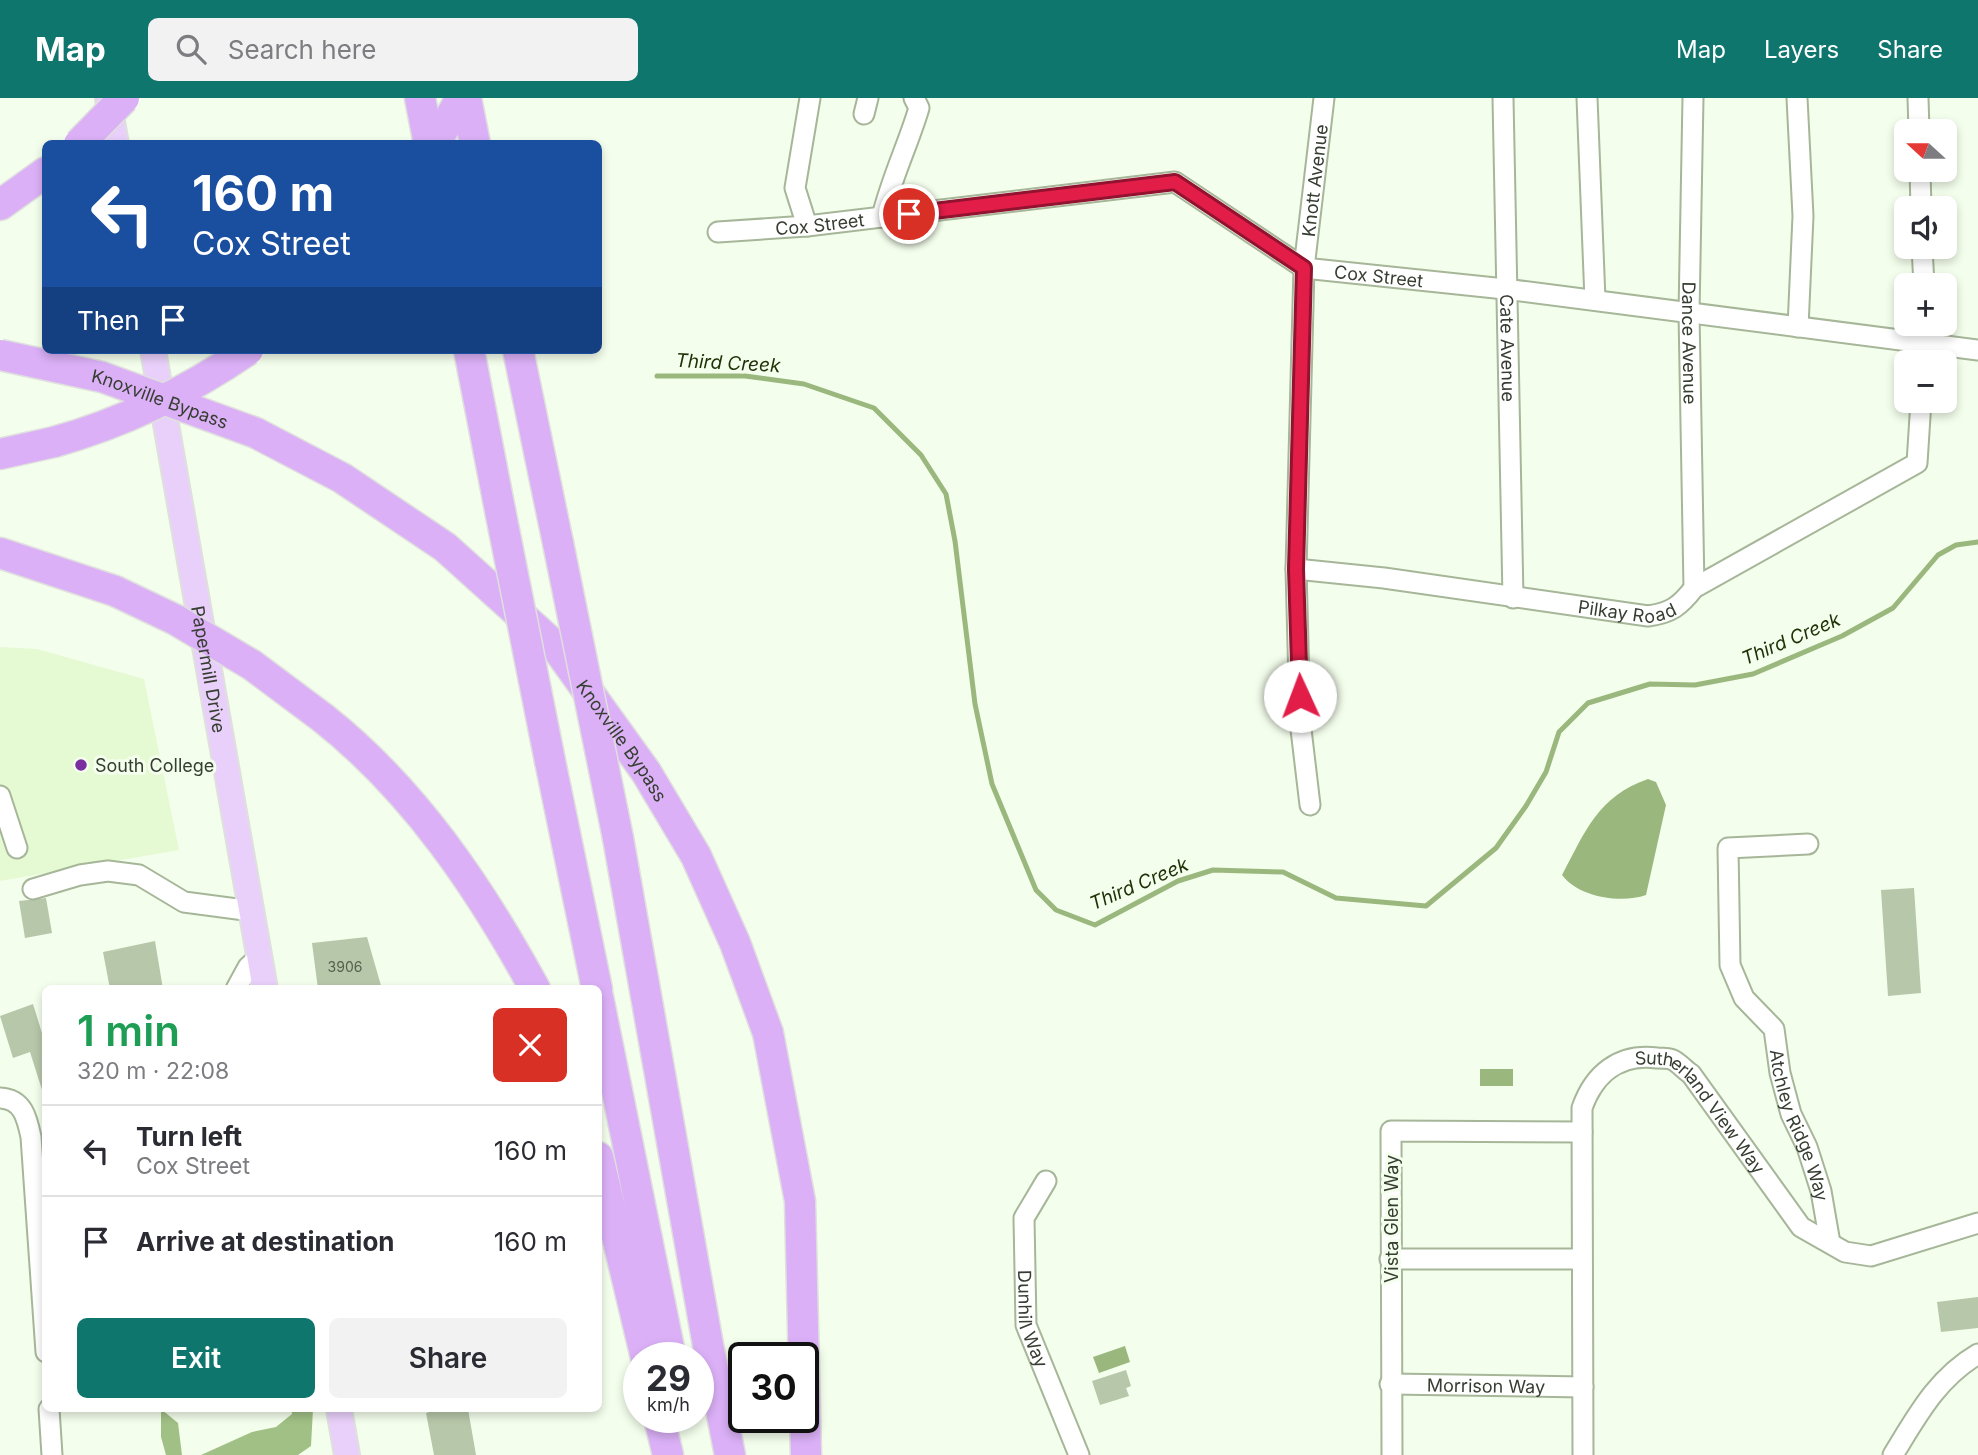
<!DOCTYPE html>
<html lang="en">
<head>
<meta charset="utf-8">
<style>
  :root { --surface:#fff; --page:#f2f2f3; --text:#2b2b33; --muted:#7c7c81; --line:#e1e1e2; --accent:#0f766e }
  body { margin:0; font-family:Inter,sans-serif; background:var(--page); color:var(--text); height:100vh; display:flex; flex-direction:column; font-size:26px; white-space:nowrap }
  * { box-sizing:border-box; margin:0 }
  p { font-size:23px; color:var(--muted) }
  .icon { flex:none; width:38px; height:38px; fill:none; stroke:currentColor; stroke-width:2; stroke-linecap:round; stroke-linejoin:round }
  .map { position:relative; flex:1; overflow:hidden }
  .panel { position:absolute; left:42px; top:887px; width:560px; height:427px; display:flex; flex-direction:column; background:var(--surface); border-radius:10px; box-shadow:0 4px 10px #0003 }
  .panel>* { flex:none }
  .top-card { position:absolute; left:42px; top:42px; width:560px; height:214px; border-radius:10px; box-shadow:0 4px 10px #0003; background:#1a4fa0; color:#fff; overflow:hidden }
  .needle { width:46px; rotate:291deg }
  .tools { position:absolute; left:1894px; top:21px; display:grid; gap:14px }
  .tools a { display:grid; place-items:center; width:63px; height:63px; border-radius:10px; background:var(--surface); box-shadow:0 4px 10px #0003; font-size:35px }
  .speed { position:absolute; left:623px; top:1244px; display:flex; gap:14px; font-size:35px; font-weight:700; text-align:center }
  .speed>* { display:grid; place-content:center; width:91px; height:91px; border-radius:50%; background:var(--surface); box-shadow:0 4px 10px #0003; line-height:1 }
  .speed small { font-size:18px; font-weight:400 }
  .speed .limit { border:4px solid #111; border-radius:10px; background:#fff; color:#111 }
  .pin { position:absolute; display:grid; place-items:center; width:60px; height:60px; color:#fff; margin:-30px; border:4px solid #fff; border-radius:50%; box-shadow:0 2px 7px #0007 }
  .me { position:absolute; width:77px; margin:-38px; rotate:358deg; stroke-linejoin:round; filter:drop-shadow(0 0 5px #0008) }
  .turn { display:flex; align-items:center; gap:24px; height:147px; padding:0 35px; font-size:32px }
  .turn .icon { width:91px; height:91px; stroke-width:2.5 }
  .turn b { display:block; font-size:49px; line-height:60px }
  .then { display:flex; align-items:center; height:66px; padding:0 35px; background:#0003; gap:14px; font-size:26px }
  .round { display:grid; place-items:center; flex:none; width:74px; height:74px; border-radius:10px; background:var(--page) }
  .headline { display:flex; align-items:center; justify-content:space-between; height:119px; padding:0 35px }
  h1 { font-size:42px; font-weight:600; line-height:52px; color:#1e9e55 }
  .action { display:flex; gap:14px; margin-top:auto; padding:14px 35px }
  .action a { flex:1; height:80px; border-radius:10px; background:var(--accent); color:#fff; font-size:28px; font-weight:600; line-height:80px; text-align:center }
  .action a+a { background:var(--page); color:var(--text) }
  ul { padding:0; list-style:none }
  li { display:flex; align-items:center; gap:21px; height:91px; padding:0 35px; border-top:2px solid var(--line) }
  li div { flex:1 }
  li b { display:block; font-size:26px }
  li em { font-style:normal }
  header { display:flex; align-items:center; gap:42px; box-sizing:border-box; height:98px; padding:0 35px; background:var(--accent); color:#fff }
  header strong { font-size:33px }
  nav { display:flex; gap:38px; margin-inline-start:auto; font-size:24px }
  .search { width:490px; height:63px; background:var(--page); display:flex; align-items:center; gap:18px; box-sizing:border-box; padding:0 24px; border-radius:10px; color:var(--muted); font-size:26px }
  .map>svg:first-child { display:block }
  .built { fill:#e5fad3 }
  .forest { fill:#a1c085 }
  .water { fill:#9ab87e }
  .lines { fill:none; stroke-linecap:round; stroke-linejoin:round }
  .stream { stroke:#9ab87e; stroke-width:5 }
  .building { fill:#b7c7a9 }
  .minor-casing { stroke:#a6b698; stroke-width:23 }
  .major-casing { stroke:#dfe0de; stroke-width:28 }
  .highway-casing { stroke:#dfe0de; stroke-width:33 }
  .minor { stroke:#fff; stroke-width:19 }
  .major { stroke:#e9d0fa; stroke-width:24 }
  .highway { stroke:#dbb0f7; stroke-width:30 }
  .highway-bridge-casing { stroke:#dfe0de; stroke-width:33; stroke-linecap:butt }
  .highway-bridge { stroke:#dbb0f7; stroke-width:30 }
  .route-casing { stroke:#92132f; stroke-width:18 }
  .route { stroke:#e11d48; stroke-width:12 }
  .poi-dot { fill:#7a2ea0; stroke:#f4feec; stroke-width:2.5 }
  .labels { text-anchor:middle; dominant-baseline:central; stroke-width:6; stroke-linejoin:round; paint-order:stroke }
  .number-label { font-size:14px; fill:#56604f }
  .street-label { font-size:18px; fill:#363d31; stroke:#f4feec }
  .poi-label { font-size:18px; fill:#363d31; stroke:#f4feec; text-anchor:start }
  .water-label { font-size:19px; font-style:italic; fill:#1e3106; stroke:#f4feec }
</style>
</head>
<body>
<header>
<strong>Map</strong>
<div class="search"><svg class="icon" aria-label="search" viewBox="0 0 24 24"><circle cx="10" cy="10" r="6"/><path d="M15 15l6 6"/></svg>Search here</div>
<nav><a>Map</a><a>Layers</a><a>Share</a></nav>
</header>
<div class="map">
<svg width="1978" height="1357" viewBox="0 0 1978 1357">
  <rect width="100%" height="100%" fill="#f4feec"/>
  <!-- built -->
  <path class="built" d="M0,549L37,551L144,581L179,752L0,783Z"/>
  <!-- forest -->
  <path class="forest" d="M161,1311L178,1325L182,1357H166L161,1339Z
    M291,1311H313L311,1348L298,1357H201L252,1334L276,1329L292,1316Z"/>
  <!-- water -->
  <path class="water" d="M1648,681L1656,684L1666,707L1646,797C1621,806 1578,799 1562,777C1585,734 1598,698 1648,681Z
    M1480,971H1513V988H1480Z
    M1125,1248L1130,1264L1099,1275L1093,1259Z"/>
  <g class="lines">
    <!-- stream -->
    <path class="stream" d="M657,278H745L804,286L874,310L921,357L946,396L955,443L975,606L992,686L1036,792L1056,812L1095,827L1178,783L1213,772L1283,774L1336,800L1426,808L1496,750L1526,708L1546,674L1559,634L1588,605L1650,586L1695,587L1753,576L1842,538L1893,510L1938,457L1956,447L1978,444"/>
  </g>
  <!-- building -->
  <path class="building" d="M1914,790L1921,895L1888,898L1881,792Z
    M46,800L52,835L25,840L19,803Z
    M367,839L382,891H318L312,845Z
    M155,843L163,891H110L103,854Z
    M33,906L46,948V994L43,995L30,954L13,960L0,918Z
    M1978,1199V1230L1941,1234L1937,1204Z
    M1126,1272L1131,1288L1126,1290L1129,1298L1100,1307L1092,1283Z
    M439,1311H468L476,1357H434L426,1315Z"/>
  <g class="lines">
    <!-- minor casing -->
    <g class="minor-casing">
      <g id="minor">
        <path id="s1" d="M1503,0L1513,500"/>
        <path d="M1587,0L1595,202"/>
        <path id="s2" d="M1693,0L1689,215L1694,490"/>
        <path d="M1797,0L1803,118L1798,229"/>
        <path d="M1918,0L1919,33"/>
        <path d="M864,16L868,0"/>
        <path d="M1920,72L1921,110"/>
        <path d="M882,119C891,81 908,47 919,10L914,0"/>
        <path d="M807,128L795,90L810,0"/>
        <path id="s3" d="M718,134L807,128L1175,84L1304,170L1505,191L1978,252"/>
        <path d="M1922,149L1924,187"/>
        <path d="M1924,264L1925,226"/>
        <path id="s4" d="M1296,471L1384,480L1648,518C1671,515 1680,508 1694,490L1917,365L1921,303"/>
        <path d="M0,698L17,750"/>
        <path id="s5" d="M1310,707L1300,623L1296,471L1304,170L1324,0"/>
        <path id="s6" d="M1808,746L1728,750L1730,867L1744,900L1774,931L1780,975L1791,1016L1807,1049L1821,1093L1830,1145"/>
        <path d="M33,791L80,777L108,773L139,777L184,804L252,813"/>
        <path d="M236,891L248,869L260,858"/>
        <path d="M0,1000C23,1001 27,1020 31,1039L46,1254"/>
        <path id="s7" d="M1046,1083L1024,1120L1026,1227L1079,1357"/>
        <path d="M1390,1161H1581"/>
        <path id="s8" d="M1390,1286L1583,1289"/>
        <path d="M49,1311L52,1357"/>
        <path d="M1392,1357L1391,1033L1582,1034"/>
        <path id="s9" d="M1583,1357L1582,1010C1594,976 1619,955 1657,960C1662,960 1669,960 1673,962C1679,965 1685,972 1691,976L1801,1129L1845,1154L1871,1158L1978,1125"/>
        <path d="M1893,1357C1917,1318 1937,1280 1978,1256"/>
      </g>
    </g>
    <!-- major casing -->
    <g class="major-casing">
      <g id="major">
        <path d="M108,1L116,46"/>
        <path id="s10" d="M153,252L265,891"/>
        <path d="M339,1311L347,1357"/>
      </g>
    </g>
    <!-- highway casing -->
    <g class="highway-casing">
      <g id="highway">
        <path d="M420,0L429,46"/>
        <path d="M466,0L475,46"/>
        <path d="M435,46L461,0"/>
        <path d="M0,107L46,74"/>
        <path d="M469,252L500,412"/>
        <path d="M518,252L558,445"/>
        <path id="s11" d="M256,335L342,380L445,449L556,549L646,674L696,758L735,845L768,935L800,1103L806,1357"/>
        <path d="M0,356L54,344"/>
        <path d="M0,455L115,493"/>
        <path d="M323,620C414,692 480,790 535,891"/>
        <path d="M550,663L597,891"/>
        <path d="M618,740L708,1247L730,1357"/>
        <path d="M598,899L671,1260"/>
        <path d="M598,1059L646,1260"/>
        <path d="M659,1320L668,1357"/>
      </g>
    </g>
    <!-- minor -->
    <use href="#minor" class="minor"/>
    <!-- major -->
    <use href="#major" class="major"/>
    <!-- highway -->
    <use href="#highway" class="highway"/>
    <!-- highway-bridge casing -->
    <g class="highway-bridge-casing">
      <g id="highway-bridge">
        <path d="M79,46L124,0"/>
        <path id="s12" d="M0,257L102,279L256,335"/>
        <path d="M54,344C125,324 187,294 248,252"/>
        <path d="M500,412L550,663"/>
        <path d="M558,445L618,740"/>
        <path d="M115,493L176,522L252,567L323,620"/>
      </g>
    </g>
    <!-- highway-bridge -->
    <use href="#highway-bridge" class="highway-bridge"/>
  </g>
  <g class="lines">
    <!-- route casing -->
    <g class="route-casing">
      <path id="route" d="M909,116L1175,84L1304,170L1296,471L1300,598"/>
    </g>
    <!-- route -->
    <use href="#route" class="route"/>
  </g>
  <!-- markers -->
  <circle class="poi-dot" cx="81" cy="667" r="7"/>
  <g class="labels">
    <!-- number labels -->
    <g class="number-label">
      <text x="345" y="868">3906</text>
    </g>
    <!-- street labels -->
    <g class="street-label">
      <text stroke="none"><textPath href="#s5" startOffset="626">Knott Avenue</textPath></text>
      <text stroke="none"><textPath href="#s3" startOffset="102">Cox Street</textPath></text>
      <text stroke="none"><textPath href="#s3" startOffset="690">Cox Street</textPath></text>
      <text stroke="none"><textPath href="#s2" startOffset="245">Dance Avenue</textPath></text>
      <text stroke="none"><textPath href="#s1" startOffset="250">Cate Avenue</textPath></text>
      <text stroke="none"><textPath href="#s12" startOffset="166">Knoxville Bypass</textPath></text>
      <text stroke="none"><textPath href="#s4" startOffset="334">Pilkay Road</textPath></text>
      <text stroke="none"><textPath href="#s10" startOffset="324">Papermill Drive</textPath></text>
      <text stroke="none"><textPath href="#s11" startOffset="485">Knoxville Bypass</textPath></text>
      <text stroke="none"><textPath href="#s9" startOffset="514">Sutherland View Way</textPath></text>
      <text stroke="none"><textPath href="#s6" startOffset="376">Atchley Ridge Way</textPath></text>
      <text transform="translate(1391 1121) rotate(-90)">Vista Glen Way</text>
      <text stroke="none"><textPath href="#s7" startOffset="145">Dunhill Way</textPath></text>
      <text stroke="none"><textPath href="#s8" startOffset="96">Morrison Way</textPath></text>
    </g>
    <!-- poi labels -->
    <g class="poi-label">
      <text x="95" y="667">South College</text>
    </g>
    <!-- water labels -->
    <g class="water-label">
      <text transform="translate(728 265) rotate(3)">Third Creek</text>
      <text transform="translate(1791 541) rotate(-23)">Third Creek</text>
      <text transform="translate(1139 786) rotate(-23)">Third Creek</text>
    </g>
  </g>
</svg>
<div class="tools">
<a><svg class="needle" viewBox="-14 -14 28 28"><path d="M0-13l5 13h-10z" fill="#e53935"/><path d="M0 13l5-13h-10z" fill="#7c7c81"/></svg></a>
<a><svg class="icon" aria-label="sound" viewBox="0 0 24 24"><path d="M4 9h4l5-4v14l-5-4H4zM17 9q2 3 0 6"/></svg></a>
<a>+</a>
<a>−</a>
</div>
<div class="speed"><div>29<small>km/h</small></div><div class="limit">30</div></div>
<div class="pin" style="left:909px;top:116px;background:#d93025"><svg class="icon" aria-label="arrive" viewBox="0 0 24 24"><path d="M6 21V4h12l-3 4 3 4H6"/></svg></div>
<svg class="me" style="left:1300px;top:598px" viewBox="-20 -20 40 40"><circle r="19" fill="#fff"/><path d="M0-13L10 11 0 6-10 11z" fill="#e11d48"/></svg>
<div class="top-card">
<div class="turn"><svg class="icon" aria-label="left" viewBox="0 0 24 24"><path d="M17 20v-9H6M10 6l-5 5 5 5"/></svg><div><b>160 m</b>Cox Street</div></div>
<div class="then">Then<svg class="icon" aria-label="arrive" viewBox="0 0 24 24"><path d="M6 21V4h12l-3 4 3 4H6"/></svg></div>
</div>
<section class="panel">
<div class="headline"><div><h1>1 min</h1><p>320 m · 22:08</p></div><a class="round" style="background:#d93025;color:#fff"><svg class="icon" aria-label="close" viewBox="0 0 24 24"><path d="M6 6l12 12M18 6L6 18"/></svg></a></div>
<ul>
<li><svg class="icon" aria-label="left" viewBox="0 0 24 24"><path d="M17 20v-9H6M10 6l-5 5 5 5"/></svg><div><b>Turn left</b><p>Cox Street</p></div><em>160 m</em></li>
<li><svg class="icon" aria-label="arrive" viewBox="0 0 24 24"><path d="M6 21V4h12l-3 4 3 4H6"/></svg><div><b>Arrive at destination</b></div><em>160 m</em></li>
</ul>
<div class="action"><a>Exit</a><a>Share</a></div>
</section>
</div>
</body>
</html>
